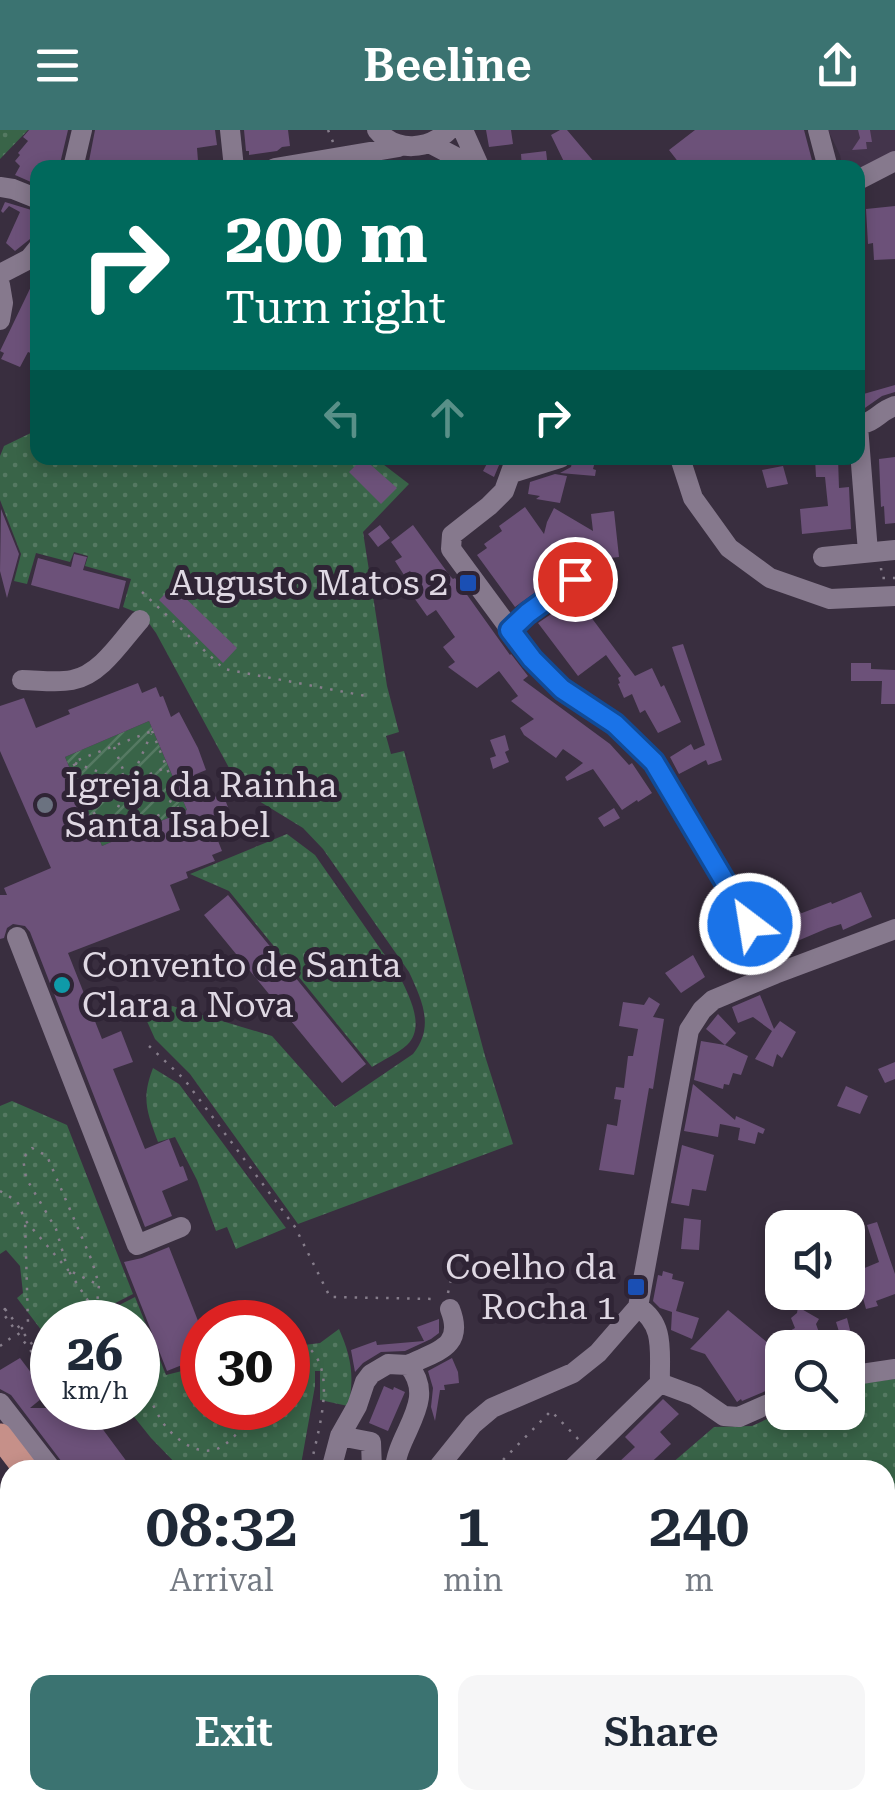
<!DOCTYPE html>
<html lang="en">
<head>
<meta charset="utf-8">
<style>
  :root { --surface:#fff; --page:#f6f6f7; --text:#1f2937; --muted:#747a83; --accent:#3b7371 }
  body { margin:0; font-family:"Roboto Serif",serif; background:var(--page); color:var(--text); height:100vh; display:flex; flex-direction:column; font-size:38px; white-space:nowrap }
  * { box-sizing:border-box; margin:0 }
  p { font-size:32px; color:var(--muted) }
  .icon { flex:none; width:55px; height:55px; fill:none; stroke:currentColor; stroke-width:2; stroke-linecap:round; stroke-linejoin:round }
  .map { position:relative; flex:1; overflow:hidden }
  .details { position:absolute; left:0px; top:1330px; width:895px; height:350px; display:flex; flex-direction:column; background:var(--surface); border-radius:30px 30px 0 0; box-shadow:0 5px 15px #0003 }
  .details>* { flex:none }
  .top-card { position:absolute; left:30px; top:30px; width:835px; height:305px; border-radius:20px; box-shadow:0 5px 15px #0003; background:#00695c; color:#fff; overflow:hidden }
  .buttons { position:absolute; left:765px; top:1080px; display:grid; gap:20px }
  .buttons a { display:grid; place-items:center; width:100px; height:100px; border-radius:20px; background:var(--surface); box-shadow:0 5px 15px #0003; font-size:50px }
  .speed { position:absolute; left:30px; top:1170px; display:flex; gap:20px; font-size:50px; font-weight:700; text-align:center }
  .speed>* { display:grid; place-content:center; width:130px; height:130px; border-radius:50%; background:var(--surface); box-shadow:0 5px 15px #0003; line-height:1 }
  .speed small { font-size:25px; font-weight:400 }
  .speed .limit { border:15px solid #d22; background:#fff; color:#111 }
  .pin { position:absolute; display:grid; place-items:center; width:85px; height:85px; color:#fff; margin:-42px; border:5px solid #fff; border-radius:50%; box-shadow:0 2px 10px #0007 }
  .me { position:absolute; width:110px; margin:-55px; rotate:329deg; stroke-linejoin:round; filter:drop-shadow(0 0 8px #0008) }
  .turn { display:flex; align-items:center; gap:35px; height:210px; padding:0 30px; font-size:45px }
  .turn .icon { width:130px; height:130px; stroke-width:2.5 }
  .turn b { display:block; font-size:70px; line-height:85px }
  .lanes { display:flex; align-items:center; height:95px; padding:0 30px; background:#0003; justify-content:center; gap:50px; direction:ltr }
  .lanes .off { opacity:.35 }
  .eta { display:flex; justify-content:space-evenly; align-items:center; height:170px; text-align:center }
  .eta b { font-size:60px; font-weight:600; line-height:70px }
  .action { display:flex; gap:20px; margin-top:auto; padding:20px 30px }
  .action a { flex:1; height:115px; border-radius:20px; background:var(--accent); color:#fff; font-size:40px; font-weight:600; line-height:115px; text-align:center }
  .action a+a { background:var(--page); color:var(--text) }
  header { display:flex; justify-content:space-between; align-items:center; height:130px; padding:0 30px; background:var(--accent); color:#fff; font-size:45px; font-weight:600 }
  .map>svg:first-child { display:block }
  .built { fill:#43344b }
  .grass { fill:url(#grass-dots) }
  .garden { fill:url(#garden-furrows) }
  .pitch { fill:#396448 }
  .building { fill:#6c5179; fill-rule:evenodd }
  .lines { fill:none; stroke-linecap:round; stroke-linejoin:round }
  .path { stroke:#867d8b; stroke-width:2.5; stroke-dasharray:2.5 8; stroke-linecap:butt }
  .minor { stroke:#86798d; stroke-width:20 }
  .major { stroke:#c69089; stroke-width:25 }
  .route-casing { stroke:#114b97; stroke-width:25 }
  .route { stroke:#1a73e8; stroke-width:18 }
  .transit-dot { fill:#1a4fb4; stroke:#2f2435; stroke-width:4 }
  .worship-dot { fill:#6b7280; stroke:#2f2435; stroke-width:4 }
  .culture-dot { fill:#0f9aa8; stroke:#2f2435; stroke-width:4 }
  .labels { text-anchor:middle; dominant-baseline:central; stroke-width:10; stroke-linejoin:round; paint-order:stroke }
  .poi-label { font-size:35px; fill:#dfd8e3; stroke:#2f2435; text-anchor:end }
</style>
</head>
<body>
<header><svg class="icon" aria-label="menu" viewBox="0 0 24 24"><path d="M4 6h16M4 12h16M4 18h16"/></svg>Beeline<svg class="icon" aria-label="share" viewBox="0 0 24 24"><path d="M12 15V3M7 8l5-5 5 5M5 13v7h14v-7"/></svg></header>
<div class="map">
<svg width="895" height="1680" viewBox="0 0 895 1680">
  <defs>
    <pattern id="grass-dots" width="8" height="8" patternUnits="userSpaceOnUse" patternTransform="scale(2.5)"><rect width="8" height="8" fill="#396448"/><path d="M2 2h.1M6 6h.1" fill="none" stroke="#557962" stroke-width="1.8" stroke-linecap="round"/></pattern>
    <pattern id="garden-furrows" width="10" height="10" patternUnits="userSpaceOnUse" patternTransform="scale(2.5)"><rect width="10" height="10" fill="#396448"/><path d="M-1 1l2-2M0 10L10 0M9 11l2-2" fill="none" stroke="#557962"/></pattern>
  </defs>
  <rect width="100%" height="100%" fill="#392e3f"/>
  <!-- built -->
  <path class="built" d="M828,0H895V24L858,43V38L842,37L840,25Z"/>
  <!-- grass -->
  <path class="grass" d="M0,0H28L0,29Z
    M37,300L38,328H375L409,354L363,402L387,556L399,602L386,606L391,624L404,621L485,926L513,1014L298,1094L190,944L155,909L141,878L142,867L272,906L335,977L413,924C435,897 422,870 409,842L323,719L303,698L241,660L156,503L143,485L123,477L131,449L85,436L88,426L74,422L70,432L36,423L27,454L14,451L21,424L0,370V326L4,316Z
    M287,704L315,725L400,847C409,866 426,897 407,915C397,924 383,930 372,937L229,761L190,744Z
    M153,938L179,954L286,1098L236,1119L227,1097L216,1101L197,1050L175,1007L158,1012C147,982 141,969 153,938Z
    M12,971L67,995L133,1164L78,1192H52V1206L48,1209L17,1168L23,1163L20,1136L6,1120L0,1124V976Z
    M135,1167L166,1245L202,1236V1278H288V1217L320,1213L339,1199C351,1226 355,1247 348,1276L320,1270V1241H315V1256L300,1340H182L151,1308L127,1278H138V1192H86Z
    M895,1249V1680H434L427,1670H885V1340H664L714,1297L752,1296L782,1282H848V1255Z
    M194,1670H226L233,1680H181Z"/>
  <!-- garden -->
  <path class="garden" d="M149,591L187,680L102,716L65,627Z"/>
  <!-- pitch -->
  <path class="pitch" d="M0,1357L10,1370V1670H148L135,1680H0Z"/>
  <!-- building -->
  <path class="building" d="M29,0H68L59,38H38V45L31,52L15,45L20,36L15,31L20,25L18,23L28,11L23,7Z
    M95,0H215L217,15L197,18L198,31L145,38H98V34L89,31Z
    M244,0H288L290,16L282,17L277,21L249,25V21H246Z
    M486,0H511L513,14L489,17Z
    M560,0H567L595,33L586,38H567L551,5Z
    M695,0H804L814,38H683L669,20Z
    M858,0H870L872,12H866L867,19L852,20L860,8Z
    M546,21L548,38H522L521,24Z
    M5,72L38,82V99L35,105L15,121L6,113L20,82L9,76L3,83L1,81Z
    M895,76V129L874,130L873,113L868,114L866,79Z
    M38,142V226L28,222L20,237L1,229L4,223L0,221Z
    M895,255V262L882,266L862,280L860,265Z
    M895,327V393L885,394L884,376L881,377L879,329Z
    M363,328L397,358L381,374L349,342Z
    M490,328H502L494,347L483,341Z
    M573,328H596L593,339L596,340L595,346L560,343L571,337Z
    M815,328H838L839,358L849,357L851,399L802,404L800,379L828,376L825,347H816Z
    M783,336L788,354L767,358L762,340Z
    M555,344L567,346L560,373L536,369L540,366L528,364L530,352Z
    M525,377L544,404L547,392L554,378L593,401L591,384L614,381L619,427L577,432L515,477L477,425L487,418L484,414L502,401L499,396Z
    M1,379L19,424L7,468L0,441Z
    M380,395L390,408L378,417L368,404Z
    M413,395L450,446L453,449L455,448L510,525L511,524L528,546L523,550L610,614L629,635L632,633L652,663L638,672L637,670L622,680L593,639L567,651L565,647L583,633L563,619L556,628L524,605L520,598L534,589L511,571L518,566L499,541L477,558L448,537L455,532L443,517L455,507L436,480L427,486L412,465L422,458L410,441L404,445L395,431L402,427L391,412Z
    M74,424L87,427L83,440L126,451L119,479L31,455L38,428L71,437Z
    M173,456L237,518L223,533L159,470Z
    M576,467L635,546L652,538L661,557L664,555L681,592L658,603L645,580L640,583L632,564L624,568L618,554L620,553L618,548L621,546L606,525L578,546L538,493Z
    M683,514L722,630L708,635L706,630L679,644L670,627L691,614L694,620L705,615L672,517Z
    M851,533H871V539L895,540V574H881L882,551H851Z
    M138,553L142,563L156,557L160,567L163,566L171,587L179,582L198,618L206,640L194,645L205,670L223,664L229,680L209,688L222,721L212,725L215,731L186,742L188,748L170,755L180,780L68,823L102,909L121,901L133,932L113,939L145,1019L169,1009L180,1037L183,1036L188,1050L162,1061L172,1086L145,1097L30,802L25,796L13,794L7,798L4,808L0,809V765H7L4,758L51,738L0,621V576L24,568L36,598L70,584L68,580ZM149,591L187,680L102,716L65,627Z
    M505,605L509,620L505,622L509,632L493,639L490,628L496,626L490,610Z
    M614,678L620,688L604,697L598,688Z
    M861,762L872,787L843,800L841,794L828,798L781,818L770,792L774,790L769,777L802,783L831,772L832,774Z
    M228,765L366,934L342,953L204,785Z
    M693,825L705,847L681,863L665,843Z
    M760,865L774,899L780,891L796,902L782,928L777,924L773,937L755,929L772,901L753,887L738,893L732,877Z
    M649,867L660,874L653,887L664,889L653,959L649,958L634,1045L599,1040L607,994L617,996L621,970L614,969L616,957L624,958L628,926H633L638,899L619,896L623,872L644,875Z
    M718,884L736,903L725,915L748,926L741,945L733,943L729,955L724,954L723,959L694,950L701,911L725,915L706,899Z
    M895,932V949L885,953L878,939Z
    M693,954L735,990L736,986L765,999L763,1004L758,1002L755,1014L738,1010L740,998L720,994L718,1007L684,1001Z
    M846,956L868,966L860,984L837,976Z
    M682,1015L714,1025L706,1061L692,1059L689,1076L671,1073Z
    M684,1088L701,1090L699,1120L681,1119Z
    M877,1092L895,1144V1164L876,1171L878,1176L866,1179L860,1157L852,1160L848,1145L879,1132L867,1095Z
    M169,1117L202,1201V1227L167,1241L124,1132L142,1128Z
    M663,1141L673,1144L672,1149L684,1152L676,1181L699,1188L692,1209L671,1200L672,1182L660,1178L653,1171L658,1145L662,1146Z
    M798,1177L819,1189L816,1194L822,1211L803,1218H782V1254L742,1271L741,1269L737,1272L705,1224L690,1219L728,1180L768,1213L795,1198L791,1188L797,1183Z
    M847,1188L850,1200L860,1230L848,1232V1218H844L836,1192Z
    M439,1189V1203L431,1209L405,1221L381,1222L363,1233L355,1242L351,1220L376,1211L377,1215L424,1211L417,1197Z
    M20,1228L47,1264L30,1278H87L133,1340H68L11,1265L0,1259V1240Z
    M452,1228L458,1242L459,1253L444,1255L445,1260H440L435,1291L431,1277L433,1258L428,1241Z
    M384,1256L393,1260L394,1257L405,1262L388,1301L369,1293Z
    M663,1269L679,1284L660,1302L671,1314L643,1340H625L618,1333L635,1317L625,1307Z
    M0,1374L10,1387V1401L0,1409Z
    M10,1577V1626L0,1613V1585Z
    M45,1670H92L79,1680H53Z
    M312,1670H335L338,1676L346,1670H351L359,1680H320Z"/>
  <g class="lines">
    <!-- path -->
    <path class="path" d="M328,0L333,12
      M881,438L882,448H895
      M142,462L224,539L371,567
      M152,601L182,676L104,707L73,632Z
      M114,617L124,642
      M75,633L118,649
      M117 654a11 11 0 1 1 22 0a11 11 0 1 1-22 0Z
      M134,643L151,604
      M140,648L165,638
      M140,659L179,675
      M134,666L144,691
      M91,667L116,657
      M105,706L124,664
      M149,916L184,949L295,1097L330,1167L437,1169
      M0,1061L17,1071L25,1090L68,1140L56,1099L26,1048L23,1028L32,1018L47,1026L92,1131L99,1155L96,1183L68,1140L99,1155
      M448,1163L454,1137
      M5,1179L38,1222L34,1225L2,1182Z
      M21,1199L28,1193L25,1091
      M0,1216L16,1204
      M288,1236L299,1221L310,1219C338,1246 316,1306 310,1340
      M138,1248C147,1261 153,1276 161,1290C176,1312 205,1333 228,1312C240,1302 249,1288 261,1278
      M500,1340L503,1330L551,1281L580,1311
      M885,1414L895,1407"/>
    <!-- minor -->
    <path class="minor" d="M230,0L234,38
      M377,0C396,23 429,20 449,0
      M463,0L480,38
      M818,0L828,38
      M431,14L477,38
      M73,38L82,0
      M275,38L399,17
      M858,50L895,31
      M0,57L13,59L38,69
      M0,144L29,129L38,118
      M0,155L3,173L0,190
      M858,295C876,292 878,282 895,276
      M858,296L868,422
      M516,328L504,361L489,376L452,405L451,419L532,529L562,559L615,593L654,632L745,784L775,844
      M680,328L693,368L729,418L770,448L830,469L895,466
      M512,343L560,328
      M823,427L895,420
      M510,500L529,483L575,449L607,451
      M22,550C38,550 56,553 72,550C101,545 122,510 140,490
      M17,807L137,1115L181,1097
      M638,1177C666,1195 659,1223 660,1253
      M408,1235C437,1221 465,1217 450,1179
      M848,1246L895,1239
      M660,1253L695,1266L724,1286L739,1287L782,1268
      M0,1273L52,1340
      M340,1306L371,1312L372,1340
      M331,1340L340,1306L357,1276L365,1252L371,1244L388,1234L408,1235C439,1271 396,1303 395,1340
      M436,1340L473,1294L492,1278L573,1243L598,1223L638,1177L689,900L702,880L713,870L775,844L895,799
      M571,1340L660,1253
      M157,1680L171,1670"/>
    <!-- major -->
    <path class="major" d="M0,1306L26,1340
      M251,1670L258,1680
      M277,1670L284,1680"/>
  </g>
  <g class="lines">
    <!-- route casing -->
    <g class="route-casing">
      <path id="route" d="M575,449L528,483L510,500L532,529L562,559L615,594L654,632L750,794"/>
    </g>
    <!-- route -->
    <use href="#route" class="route"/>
  </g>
  <!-- markers -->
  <g class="transit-dot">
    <rect x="458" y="443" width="20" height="20" rx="5"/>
    <rect x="626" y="1147" width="20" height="20" rx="5"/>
  </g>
  <circle class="worship-dot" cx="45" cy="675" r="10"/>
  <circle class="culture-dot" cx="62" cy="855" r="10"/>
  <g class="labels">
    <!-- poi labels -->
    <g class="poi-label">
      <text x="448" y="453">Augusto Matos 2</text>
      <text x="65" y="655" text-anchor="start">Igreja da Rainha<tspan x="65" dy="40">Santa Isabel</tspan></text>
      <text x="82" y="835" text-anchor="start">Convento de Santa<tspan x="82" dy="40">Clara a Nova</tspan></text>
      <text x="616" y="1137">Coelho da<tspan x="616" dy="40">Rocha 1</tspan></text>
    </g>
  </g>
</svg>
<div class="buttons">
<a><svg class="icon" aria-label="sound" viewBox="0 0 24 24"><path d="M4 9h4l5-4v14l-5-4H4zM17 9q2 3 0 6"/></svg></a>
<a><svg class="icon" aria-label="search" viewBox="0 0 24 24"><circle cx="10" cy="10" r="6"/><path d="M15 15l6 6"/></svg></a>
</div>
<div class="speed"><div>26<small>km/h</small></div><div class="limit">30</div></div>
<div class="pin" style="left:575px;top:449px;background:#d93025"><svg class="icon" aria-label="arrive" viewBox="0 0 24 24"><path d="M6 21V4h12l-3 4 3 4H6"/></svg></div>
<svg class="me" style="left:750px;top:794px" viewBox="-20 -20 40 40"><circle r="17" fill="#1a73e8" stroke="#fff" stroke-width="3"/><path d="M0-11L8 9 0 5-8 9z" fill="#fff"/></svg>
<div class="top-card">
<div class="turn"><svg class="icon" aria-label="right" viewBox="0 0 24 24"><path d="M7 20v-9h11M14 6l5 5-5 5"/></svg><div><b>200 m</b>Turn right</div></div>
<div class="lanes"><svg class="icon off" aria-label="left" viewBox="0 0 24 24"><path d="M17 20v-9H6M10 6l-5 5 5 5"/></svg><svg class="icon off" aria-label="ahead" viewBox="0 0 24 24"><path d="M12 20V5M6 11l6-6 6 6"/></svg><svg class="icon" aria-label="right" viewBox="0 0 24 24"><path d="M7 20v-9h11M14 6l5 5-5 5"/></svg></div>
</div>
<section class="details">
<div class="eta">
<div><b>08:32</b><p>Arrival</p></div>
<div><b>1</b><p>min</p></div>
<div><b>240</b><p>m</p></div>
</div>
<div class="action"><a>Exit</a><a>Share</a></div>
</section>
</div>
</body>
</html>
